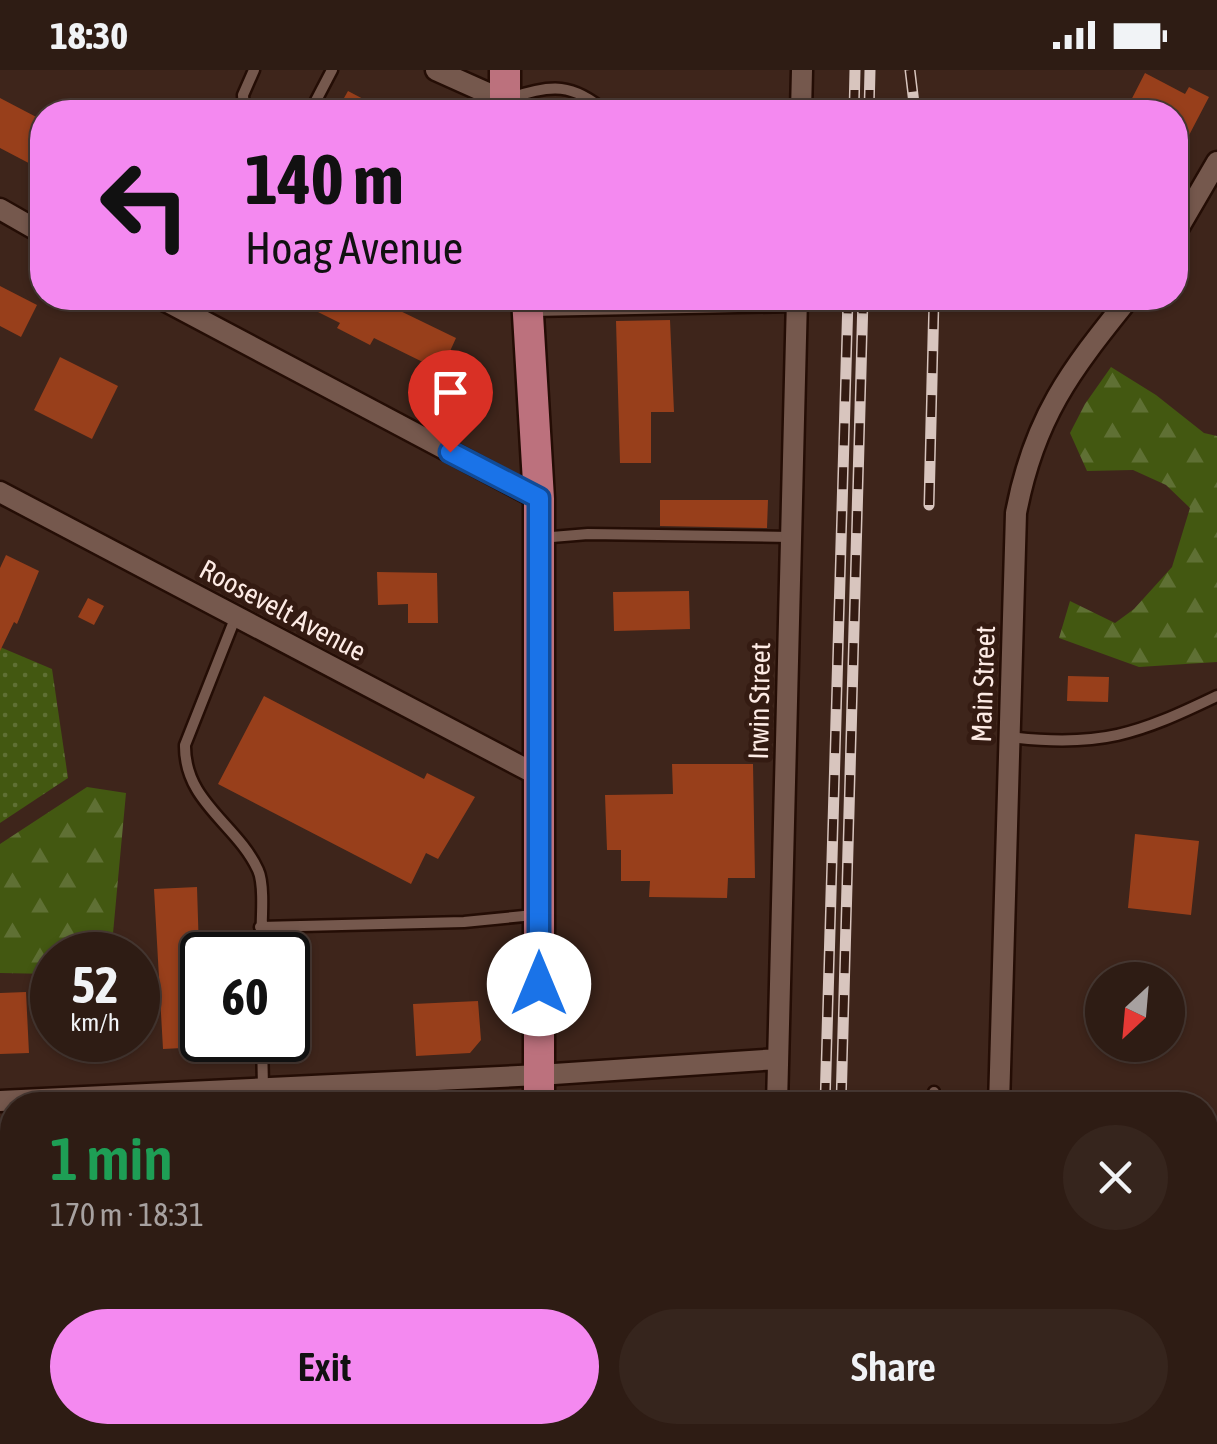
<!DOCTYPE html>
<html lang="en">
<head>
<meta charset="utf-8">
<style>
  :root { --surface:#2e1c14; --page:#36251d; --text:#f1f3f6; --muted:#a7a1a0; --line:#493a34; --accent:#f489f0 }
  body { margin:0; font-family:"Asap Condensed",sans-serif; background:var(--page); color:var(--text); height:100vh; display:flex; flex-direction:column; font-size:38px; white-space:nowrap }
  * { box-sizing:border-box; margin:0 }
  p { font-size:32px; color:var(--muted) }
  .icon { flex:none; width:55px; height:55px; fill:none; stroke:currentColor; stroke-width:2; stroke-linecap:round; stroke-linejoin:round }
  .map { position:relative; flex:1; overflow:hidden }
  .panel { position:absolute; left:0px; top:1022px; width:1218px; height:352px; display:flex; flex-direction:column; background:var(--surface); border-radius:40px 40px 0 0; box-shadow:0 2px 8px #0004,0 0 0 2px var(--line) }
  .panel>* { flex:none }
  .banner { position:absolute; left:30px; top:30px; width:1158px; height:210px; border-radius:40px; box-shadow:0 2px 8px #0004,0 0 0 2px var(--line); background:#f489f0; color:#111; overflow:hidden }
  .needle { width:65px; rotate:206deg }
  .buttons { position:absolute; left:1085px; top:892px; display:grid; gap:20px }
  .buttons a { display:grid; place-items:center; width:100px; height:100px; border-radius:50%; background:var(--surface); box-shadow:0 2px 8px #0004,0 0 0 2px var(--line); font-size:50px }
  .speed { position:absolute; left:30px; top:862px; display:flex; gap:20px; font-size:50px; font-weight:700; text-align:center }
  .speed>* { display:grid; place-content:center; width:130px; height:130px; border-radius:50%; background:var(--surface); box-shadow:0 2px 8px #0004,0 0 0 2px var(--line); line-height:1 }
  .speed small { font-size:25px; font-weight:400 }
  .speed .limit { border:5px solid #111; border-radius:15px; background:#fff; color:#111 }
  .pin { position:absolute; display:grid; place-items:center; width:85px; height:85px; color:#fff; margin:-102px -42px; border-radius:50% 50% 50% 0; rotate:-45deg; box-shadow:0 0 10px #0007 }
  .pin .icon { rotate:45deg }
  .me { position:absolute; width:110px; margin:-55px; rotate:0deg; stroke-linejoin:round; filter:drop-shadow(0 0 8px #0008) }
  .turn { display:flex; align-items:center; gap:35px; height:210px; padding:0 50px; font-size:45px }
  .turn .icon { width:130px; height:130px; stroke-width:2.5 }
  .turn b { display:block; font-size:70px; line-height:85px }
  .round { display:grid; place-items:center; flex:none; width:105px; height:105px; border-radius:52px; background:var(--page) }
  .head { display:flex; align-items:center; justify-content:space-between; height:170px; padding:0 50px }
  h1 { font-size:60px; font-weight:600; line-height:75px; color:#1e9e55 }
  .primary-button { display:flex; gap:20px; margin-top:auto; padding:20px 50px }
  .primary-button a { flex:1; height:115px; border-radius:60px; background:var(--accent); color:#111; font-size:40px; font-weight:600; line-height:115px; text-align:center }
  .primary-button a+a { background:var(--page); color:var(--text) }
  .status { display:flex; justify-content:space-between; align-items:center; height:70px; padding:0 50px; background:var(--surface); direction:ltr }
  .status svg { height:28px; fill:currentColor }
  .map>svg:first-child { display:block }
  .grass { fill:url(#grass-dots) }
  .forest { fill:url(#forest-firs) }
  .building { fill:#983f1b }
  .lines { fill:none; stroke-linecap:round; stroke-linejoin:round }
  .lane-casing { stroke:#240d05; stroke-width:15 }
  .street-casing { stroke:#240d05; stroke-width:25 }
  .primary-casing { stroke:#240d05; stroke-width:35 }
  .lane { stroke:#75584d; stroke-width:10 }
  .street { stroke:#75584d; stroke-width:20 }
  .primary { stroke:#bc717d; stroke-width:30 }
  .rail-casing { stroke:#d8c5be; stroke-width:11 }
  .rail { stroke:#341b12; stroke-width:8; stroke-dasharray:22; stroke-linecap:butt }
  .route-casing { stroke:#114b97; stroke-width:25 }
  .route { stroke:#1a73e8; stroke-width:18 }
  .labels { text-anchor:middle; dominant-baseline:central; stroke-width:10; stroke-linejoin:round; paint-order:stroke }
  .street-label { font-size:28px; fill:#fdebe5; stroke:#341b12 }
</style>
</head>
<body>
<div class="status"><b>18:30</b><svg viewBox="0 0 49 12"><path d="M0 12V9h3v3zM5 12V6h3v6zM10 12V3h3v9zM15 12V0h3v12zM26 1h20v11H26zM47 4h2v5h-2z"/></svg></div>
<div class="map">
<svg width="1217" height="1374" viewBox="0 0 1217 1374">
  <defs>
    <pattern id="grass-dots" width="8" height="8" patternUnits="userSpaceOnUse" patternTransform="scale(2.5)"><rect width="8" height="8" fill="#435811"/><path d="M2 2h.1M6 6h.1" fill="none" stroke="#5f7034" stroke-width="1.8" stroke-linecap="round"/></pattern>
    <pattern id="forest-firs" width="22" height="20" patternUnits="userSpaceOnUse" patternTransform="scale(2.5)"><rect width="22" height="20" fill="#435811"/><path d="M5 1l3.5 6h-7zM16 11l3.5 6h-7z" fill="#5f7034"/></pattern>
  </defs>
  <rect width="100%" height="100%" fill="#3e251b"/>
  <!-- grass -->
  <path class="grass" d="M0,577L52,599L68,708L0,753Z"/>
  <!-- forest -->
  <path class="forest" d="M1111,297L1156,325L1204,363L1217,366V592L1139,597L1059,568L1070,531L1115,553L1134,539L1172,497L1190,438L1166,415L1133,400L1087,401L1070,363L1085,334Z
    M87,717L126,723L111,885H52V904L0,903V774Z"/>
  <!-- building -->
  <path class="building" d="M1145,3L1185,24L1189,17L1209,27L1175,92V42H1125Z
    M348,21L388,42H336Z
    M0,28L42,50V100L0,78Z
    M0,216L37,235L21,267L0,256Z
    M290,228H394L390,236L456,268L441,301L374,268L370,275L337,258L340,253Z
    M670,250L674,342H651V393H620L616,251Z
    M60,287L118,316L92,369L34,340Z
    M660,430H768L767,458L660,456Z
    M6,485L39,501L17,554L14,552L0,581V498Z
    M377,502L437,503L438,553H408V534L378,535Z
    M689,521L690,559L614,561L613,522Z
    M88,528L104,536L94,555L78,547Z
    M1068,606L1109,607L1108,632L1067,631Z
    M264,626L424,709L427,703L475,727L438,789L426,783L411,814L218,714Z
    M672,694H753L755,808H728L727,828L649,827L650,811H621V780H607L605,725L673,724Z
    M1135,764L1199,771L1191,845L1128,838Z
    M197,817L202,977L163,979L154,819Z
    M26,922L29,983L0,984V923Z
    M478,931L481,970L470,983L416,986L413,934Z"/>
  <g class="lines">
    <!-- lane casing -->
    <g class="lane-casing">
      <path id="lane" d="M511,28C551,14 573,13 606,42
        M244,42L243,25L254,0
        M310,42L332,0
        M532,241L796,236
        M540,468L588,464L791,467
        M236,546L185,675C184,732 237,754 258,800C266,817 260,864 261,885
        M1010,667C1100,678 1138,664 1217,626
        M260,857L464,852L534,845
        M262,970L263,1018
        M934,1035V1022"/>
    </g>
    <!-- street casing -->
    <g class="street-casing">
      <path id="street" d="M436,0L503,30
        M801,42L802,0
        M0,139L42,163
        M1175,164L1217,92
        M160,228L539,429
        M0,422L541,707
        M0,1031L539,1005L778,989
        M777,1035L797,228
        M999,1035L1016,443C1034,348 1070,301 1129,228
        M0,1361L12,1360
        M768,1374V1362
        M989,1374V1362"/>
    </g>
    <!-- primary casing -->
    <g class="primary-casing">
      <path id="primary" d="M505,42V0
        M527,228L539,429V1035
        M538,1374V1362"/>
    </g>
    <!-- lane -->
    <use href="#lane" class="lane"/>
    <!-- street -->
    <use href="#street" class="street"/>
    <!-- primary -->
    <use href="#primary" class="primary"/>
    <!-- rail casing -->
    <g class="rail-casing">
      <path id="rail" d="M910,0L915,42
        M854,42L855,0
        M869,42L870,0
        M929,435L934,228
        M825,1035L848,228
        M841,1035L863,228
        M816,1374V1362
        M831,1374L832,1362"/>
    </g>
    <!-- rail -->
    <use href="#rail" class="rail"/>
  </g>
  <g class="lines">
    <!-- route casing -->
    <g class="route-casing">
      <path id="route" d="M450,382L539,428V914"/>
    </g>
    <!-- route -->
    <use href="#route" class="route"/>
  </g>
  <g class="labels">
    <!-- street labels -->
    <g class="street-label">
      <text transform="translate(283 540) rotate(28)">Roosevelt Avenue</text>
      <text transform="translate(983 614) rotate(-88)">Main Street</text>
      <text transform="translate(759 631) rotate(-89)">Irwin Street</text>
    </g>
  </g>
</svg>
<div class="buttons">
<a><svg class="needle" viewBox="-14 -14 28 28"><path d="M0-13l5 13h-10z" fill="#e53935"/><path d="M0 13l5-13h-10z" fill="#a7a1a0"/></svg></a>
</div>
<div class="speed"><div>52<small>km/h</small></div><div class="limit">60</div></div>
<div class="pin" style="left:450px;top:382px;background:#d93025"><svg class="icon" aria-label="arrive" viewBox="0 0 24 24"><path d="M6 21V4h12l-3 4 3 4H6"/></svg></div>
<svg class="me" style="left:539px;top:914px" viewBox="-20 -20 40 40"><circle r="19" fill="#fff"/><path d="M0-13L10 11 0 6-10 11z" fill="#1a73e8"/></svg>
<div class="banner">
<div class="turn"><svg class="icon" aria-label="left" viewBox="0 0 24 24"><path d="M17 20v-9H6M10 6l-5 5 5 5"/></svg><div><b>140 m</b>Hoag Avenue</div></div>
</div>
<section class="panel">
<div class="head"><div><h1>1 min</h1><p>170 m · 18:31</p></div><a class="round"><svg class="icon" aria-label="close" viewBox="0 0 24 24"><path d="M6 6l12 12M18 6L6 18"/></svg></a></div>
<div class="primary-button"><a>Exit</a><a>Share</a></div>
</section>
</div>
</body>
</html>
